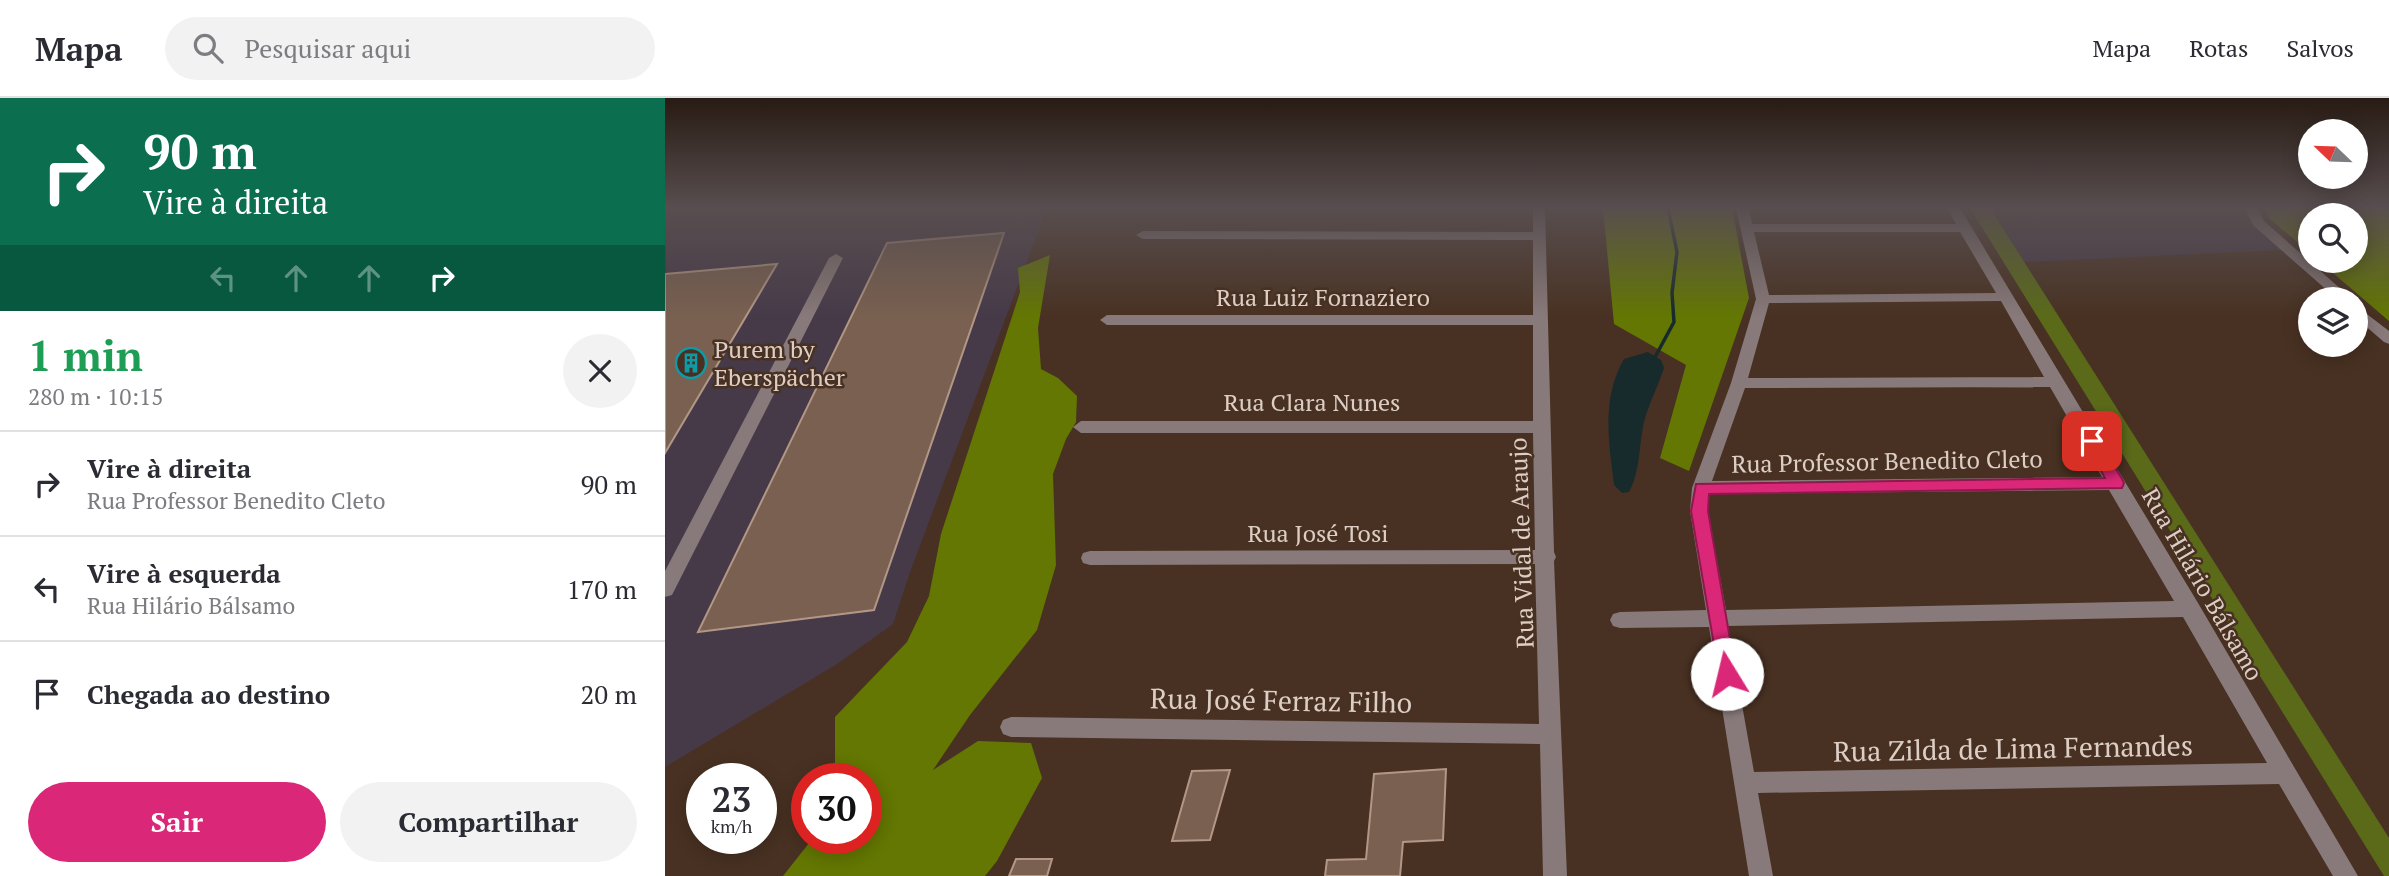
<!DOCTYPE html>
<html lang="pt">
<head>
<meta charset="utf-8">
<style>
  :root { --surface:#fff; --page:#f2f2f3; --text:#2b2b33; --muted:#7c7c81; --line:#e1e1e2; --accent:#db2777 }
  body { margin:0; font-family:"PT Serif",serif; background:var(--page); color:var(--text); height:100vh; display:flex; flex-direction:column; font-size:26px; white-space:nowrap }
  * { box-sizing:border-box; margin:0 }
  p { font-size:23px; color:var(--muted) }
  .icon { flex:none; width:38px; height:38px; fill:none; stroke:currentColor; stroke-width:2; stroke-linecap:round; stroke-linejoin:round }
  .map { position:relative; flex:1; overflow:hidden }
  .drawer { display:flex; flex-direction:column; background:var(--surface); width:665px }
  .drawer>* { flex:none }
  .top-card { background:#0b6e4f; color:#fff; overflow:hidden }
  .needle { width:46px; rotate:293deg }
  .buttons { position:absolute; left:1633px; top:21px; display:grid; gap:14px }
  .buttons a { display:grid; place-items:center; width:70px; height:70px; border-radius:50%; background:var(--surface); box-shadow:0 4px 18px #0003; font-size:35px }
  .speed { position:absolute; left:21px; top:665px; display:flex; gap:14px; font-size:35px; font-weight:700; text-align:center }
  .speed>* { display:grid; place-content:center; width:91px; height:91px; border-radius:50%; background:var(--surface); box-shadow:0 4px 18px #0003; line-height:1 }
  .speed small { font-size:18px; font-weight:400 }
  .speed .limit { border:10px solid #d22; background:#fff; color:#111 }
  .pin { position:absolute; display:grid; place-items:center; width:60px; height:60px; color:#fff; margin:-30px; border-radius:14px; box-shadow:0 4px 10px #0006 }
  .me { position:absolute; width:77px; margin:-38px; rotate:351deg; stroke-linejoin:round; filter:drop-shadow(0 0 5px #0008) }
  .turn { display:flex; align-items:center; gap:24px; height:147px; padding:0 28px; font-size:32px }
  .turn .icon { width:91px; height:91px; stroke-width:2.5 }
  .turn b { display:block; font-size:49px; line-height:60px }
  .lanes { display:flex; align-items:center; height:66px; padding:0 28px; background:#0003; justify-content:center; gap:35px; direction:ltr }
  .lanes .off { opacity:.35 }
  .round { display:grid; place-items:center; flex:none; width:74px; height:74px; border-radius:37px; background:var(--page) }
  .headline { display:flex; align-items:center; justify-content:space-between; height:119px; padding:0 28px }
  h1 { font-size:42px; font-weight:700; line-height:52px; color:#1e9e55 }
  .cta { display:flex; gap:14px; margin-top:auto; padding:14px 28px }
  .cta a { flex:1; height:80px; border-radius:42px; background:var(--accent); color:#fff; font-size:28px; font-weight:700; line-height:80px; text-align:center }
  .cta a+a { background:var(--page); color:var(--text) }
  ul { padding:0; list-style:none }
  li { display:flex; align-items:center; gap:21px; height:105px; padding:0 28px; border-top:2px solid var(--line) }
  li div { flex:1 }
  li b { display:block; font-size:26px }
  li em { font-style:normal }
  header { display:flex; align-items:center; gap:42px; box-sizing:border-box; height:98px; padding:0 35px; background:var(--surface); border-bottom:2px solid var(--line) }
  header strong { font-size:33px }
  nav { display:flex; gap:38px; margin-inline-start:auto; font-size:24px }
  .search { width:490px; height:63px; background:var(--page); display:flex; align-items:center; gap:18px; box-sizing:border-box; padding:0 24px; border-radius:38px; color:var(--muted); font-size:26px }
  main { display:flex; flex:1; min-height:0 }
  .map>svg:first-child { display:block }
  .industrial { fill:#463a49 }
  .green { fill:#5a6a19 }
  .forest { fill:#637702 }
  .water { fill:#172a2c }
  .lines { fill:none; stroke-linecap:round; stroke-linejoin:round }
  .stream { stroke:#172a2c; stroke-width:3.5 }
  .building { fill:#796050; stroke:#b39786; stroke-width:2 }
  .minor { fill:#88797a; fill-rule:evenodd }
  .route { fill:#db2777; stroke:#8e194d; stroke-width:2 }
  .labels { text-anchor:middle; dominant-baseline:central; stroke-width:5; stroke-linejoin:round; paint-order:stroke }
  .street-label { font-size:24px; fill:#ddcec5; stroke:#483122 }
  .poi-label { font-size:24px; fill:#ddcec5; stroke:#483122; text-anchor:start }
  .near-street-label { font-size:28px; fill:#ddcec5; stroke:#483122 }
</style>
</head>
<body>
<header>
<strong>Mapa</strong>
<div class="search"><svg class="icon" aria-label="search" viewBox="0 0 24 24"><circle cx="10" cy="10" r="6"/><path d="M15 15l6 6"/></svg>Pesquisar aqui</div>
<nav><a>Mapa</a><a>Rotas</a><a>Salvos</a></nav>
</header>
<main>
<section class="drawer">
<div class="top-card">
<div class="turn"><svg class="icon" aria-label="right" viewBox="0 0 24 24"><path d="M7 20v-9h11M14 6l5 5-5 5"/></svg><div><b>90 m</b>Vire à direita</div></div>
<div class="lanes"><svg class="icon off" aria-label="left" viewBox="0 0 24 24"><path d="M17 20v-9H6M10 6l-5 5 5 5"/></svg><svg class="icon off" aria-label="ahead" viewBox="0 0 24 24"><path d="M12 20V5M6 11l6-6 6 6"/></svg><svg class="icon off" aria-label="ahead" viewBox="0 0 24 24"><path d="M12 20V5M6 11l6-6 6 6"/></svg><svg class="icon" aria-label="right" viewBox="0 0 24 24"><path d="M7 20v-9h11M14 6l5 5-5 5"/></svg></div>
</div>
<div class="headline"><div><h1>1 min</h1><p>280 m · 10:15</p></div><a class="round"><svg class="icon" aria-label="close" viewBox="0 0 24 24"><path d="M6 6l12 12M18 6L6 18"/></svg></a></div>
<ul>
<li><svg class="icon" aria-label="right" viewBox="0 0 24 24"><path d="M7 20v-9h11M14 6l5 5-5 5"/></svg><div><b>Vire à direita</b><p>Rua Professor Benedito Cleto</p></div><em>90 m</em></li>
<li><svg class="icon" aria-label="left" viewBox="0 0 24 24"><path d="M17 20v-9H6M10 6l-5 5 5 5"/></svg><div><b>Vire à esquerda</b><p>Rua Hilário Bálsamo</p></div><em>170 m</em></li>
<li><svg class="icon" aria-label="arrive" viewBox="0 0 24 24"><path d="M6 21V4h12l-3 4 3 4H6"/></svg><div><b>Chegada ao destino</b></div><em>20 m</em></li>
</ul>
<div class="cta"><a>Sair</a><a>Compartilhar</a></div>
</section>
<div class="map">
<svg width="1724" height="778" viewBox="0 0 1724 778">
  <rect width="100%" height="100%" fill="#483122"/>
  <!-- industrial -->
  <path class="industrial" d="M1,110H382L245,474L228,526L172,566L0,669Z
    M1326,110H1575L1619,152L1359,164Z"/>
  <!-- green -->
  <path class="green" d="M1305,110H1325L1724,740V778H1719Z"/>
  <!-- forest -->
  <path class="forest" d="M938,110H1067L1084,200L1024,373L995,360L1021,267L949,226Z
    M1600,110H1724V223L1654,163H1690V117H1645V155L1605,121Z
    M385,157L373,230L376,271L393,280L412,298L411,324L401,341L388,376L391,467L372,532L305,617L268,672L313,643L366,645L377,680L332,763L320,778H118L148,740H201V681H170V619L242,544L264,498L276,436L355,194L353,170Z"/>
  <!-- water -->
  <path class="water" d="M983,254L996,262L999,270C994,286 986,301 981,317C973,342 977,370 964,394L957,395L949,387C944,343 936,301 959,261Z"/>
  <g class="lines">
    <!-- stream -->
    <path class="stream" d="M989,261L1009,224L1007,195L1012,154L1003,110"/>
  </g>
  <!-- building -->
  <path class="building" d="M339,135L209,512L33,534L222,145Z
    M112,166L0,355V176Z
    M781,671L778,742L738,744L735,778H660L662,762L701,761L709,676Z
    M565,672L545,742L507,743L527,673Z
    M351,761H387L382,778H344Z"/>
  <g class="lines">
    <!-- minor -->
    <path class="minor" d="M868,110H880L889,454L891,459L889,463L902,778H878L875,646L346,639L338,636L335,629L338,622L346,619L874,626L870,466L425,467L418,465L416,460L418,455L425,453L870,452L868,335H416L408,329L416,323H868V227H442L435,222L442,217H868V142L478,141L471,137L478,133L868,134Z
      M1071,110H1084L1087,126H1291L1282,110H1295L1533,505L1693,778H1668L1614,686L1093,695L1108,778H1084L1044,529L955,530L948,528L945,522L948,516L955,514L1041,512L1025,413L1027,390L1066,285L1091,201ZM1089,134H1295L1331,195L1104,197ZM1336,203L1379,279L1083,280L1104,205ZM1385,289L1437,379L1047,383L1080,290ZM1444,392L1509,503L1061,512L1043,413L1044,396ZM1518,519L1602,665L1089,674L1063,528Z
      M1579,110H1592L1599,123L1687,201H1672L1589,128Z
      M171,156L178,160L7,497L0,499V473L164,160Z
      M1690,207L1724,233V246L1719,244L1690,219Z"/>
  </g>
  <!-- sky -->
  <linearGradient id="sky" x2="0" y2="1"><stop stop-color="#281b13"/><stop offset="0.5" stop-color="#584e4f"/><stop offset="1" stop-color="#584e4f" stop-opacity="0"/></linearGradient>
  <rect width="1724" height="219" fill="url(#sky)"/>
  <!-- route -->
  <path class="route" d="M1427,338L1432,339L1457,381L1459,385L1457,390L1044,396L1043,413L1071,576L1068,582L1062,584L1055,582L1026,413L1031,386L1440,380L1419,343Z"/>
  <!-- icons -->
  <defs>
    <g id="building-ring" transform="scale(1.575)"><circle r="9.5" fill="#483122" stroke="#0f9aa8" stroke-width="1.5"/><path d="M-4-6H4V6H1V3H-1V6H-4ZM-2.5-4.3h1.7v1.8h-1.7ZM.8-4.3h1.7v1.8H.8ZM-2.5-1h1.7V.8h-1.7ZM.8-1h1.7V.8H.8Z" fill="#0f9aa8"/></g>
  </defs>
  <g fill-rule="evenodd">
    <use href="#building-ring" x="26" y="265"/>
  </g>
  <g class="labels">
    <!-- street labels -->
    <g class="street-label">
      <text x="658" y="199">Rua Luiz Fornaziero</text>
      <text x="647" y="304">Rua Clara Nunes</text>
      <text transform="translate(1222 363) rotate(-1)">Rua Professor Benedito Cleto</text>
      <text x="653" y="435">Rua José Tosi</text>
      <text transform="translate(856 445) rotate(-92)">Rua Vidal de Araujo</text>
      <text transform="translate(1538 486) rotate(60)">Rua Hilário Bálsamo</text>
    </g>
    <!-- poi labels -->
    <g class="poi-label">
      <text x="49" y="251">Purem by<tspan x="49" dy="28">Eberspächer</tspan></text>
    </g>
    <!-- near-street labels -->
    <g class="near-street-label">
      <text transform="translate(616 602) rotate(1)">Rua José Ferraz Filho</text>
      <text transform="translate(1348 650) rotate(-1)">Rua Zilda de Lima Fernandes</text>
    </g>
  </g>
</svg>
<div class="buttons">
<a><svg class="needle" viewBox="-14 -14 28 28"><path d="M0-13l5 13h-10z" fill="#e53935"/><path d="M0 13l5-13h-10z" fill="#7c7c81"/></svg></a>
<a><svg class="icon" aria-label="search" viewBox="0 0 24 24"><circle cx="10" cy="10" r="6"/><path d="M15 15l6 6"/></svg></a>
<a><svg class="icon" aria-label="layers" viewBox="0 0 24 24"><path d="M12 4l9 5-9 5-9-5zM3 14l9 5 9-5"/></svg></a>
</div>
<div class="speed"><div>23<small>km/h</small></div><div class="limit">30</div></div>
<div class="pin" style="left:1427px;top:343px;background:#d93025"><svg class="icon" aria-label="arrive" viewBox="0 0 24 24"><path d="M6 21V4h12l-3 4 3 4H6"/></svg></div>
<svg class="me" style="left:1062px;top:576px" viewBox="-20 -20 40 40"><circle r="19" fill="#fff"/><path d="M0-13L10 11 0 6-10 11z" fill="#db2777"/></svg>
</div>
</main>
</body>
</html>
